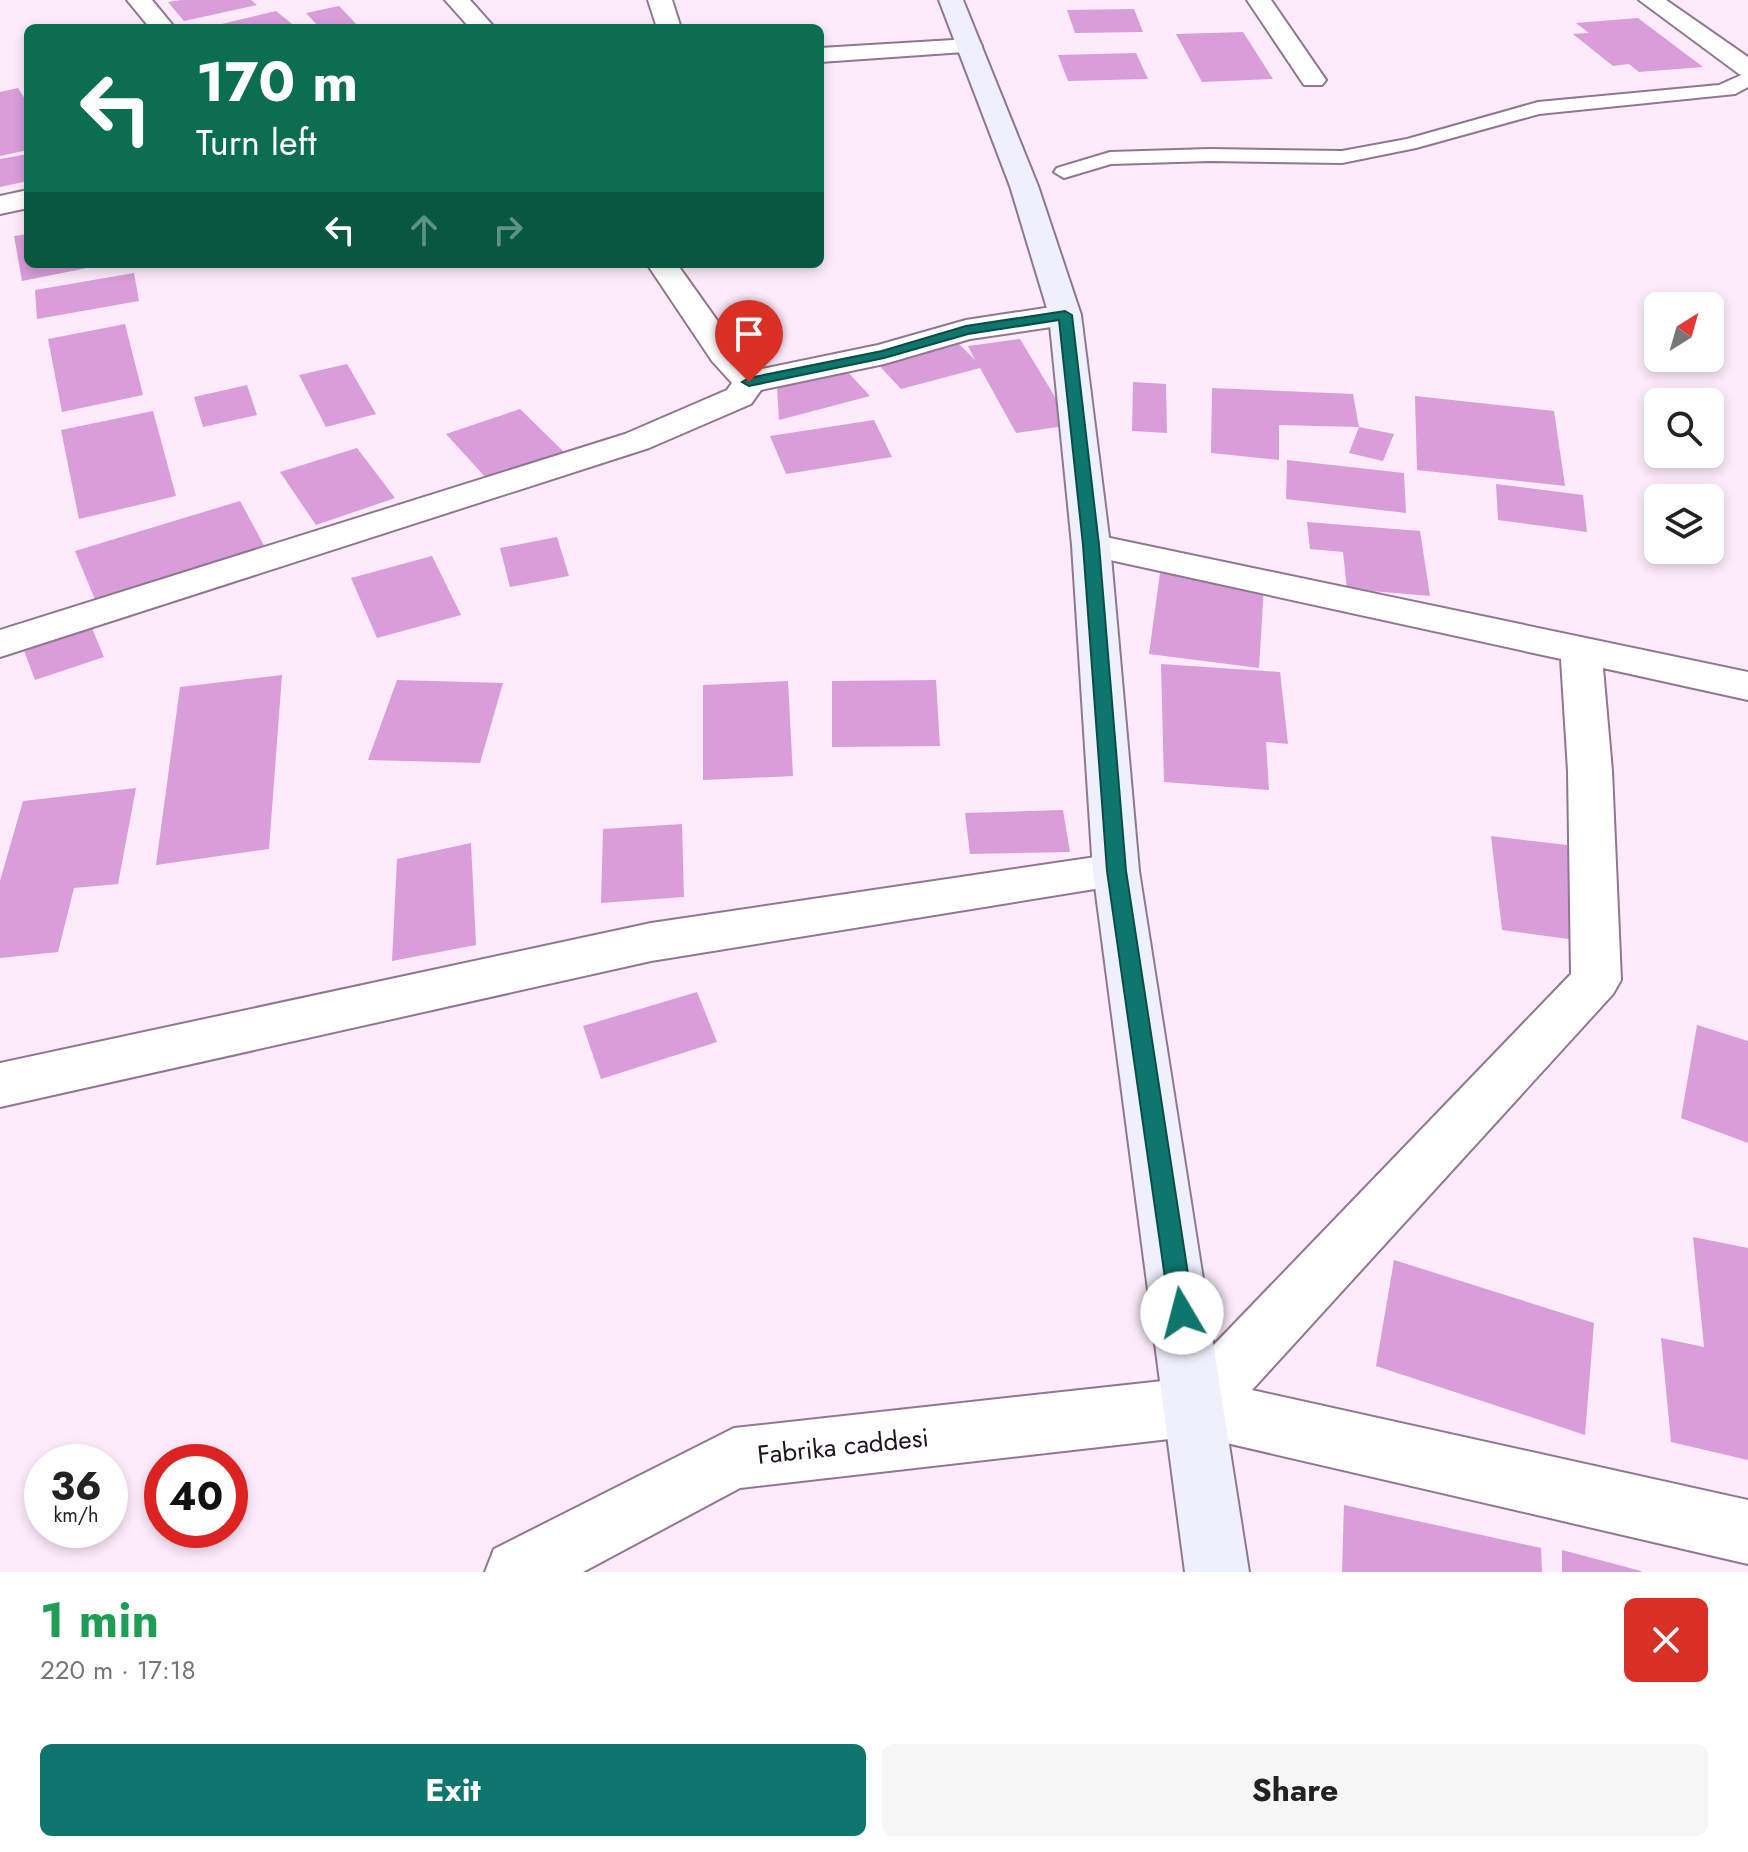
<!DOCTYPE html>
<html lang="en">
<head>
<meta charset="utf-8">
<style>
  :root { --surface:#fff; --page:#f6f6f6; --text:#222; --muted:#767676; --accent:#0f766e }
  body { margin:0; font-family:Jost,sans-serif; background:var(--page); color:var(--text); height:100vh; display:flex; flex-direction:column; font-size:30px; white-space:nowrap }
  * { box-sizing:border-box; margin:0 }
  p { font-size:26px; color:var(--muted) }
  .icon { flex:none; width:44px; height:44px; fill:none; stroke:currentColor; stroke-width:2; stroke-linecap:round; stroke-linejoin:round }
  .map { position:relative; height:1572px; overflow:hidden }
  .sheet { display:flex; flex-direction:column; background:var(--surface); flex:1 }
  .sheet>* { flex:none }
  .guide { position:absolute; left:24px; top:24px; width:800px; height:244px; border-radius:12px; box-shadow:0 4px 12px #0003; background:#0b6e4f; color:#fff; overflow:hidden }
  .needle { width:52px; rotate:37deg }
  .fabs { position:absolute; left:1644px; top:292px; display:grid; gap:16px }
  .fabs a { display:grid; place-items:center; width:80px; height:80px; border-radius:12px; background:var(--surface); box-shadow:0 4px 12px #0003; font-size:40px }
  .speed { position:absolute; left:24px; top:1444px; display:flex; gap:16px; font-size:40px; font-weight:700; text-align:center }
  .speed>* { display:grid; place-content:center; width:104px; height:104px; border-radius:50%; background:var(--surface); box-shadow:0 4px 12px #0003; line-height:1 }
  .speed small { font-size:20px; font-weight:400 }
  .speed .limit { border:12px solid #d22; background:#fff; color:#111 }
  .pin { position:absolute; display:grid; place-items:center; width:68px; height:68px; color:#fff; margin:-82px -34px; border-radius:50% 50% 50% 0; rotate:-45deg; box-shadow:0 0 8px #0007 }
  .pin .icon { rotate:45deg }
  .me { position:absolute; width:88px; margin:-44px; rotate:352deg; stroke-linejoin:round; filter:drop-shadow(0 0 6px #0008) }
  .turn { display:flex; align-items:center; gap:28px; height:168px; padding:0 40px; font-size:36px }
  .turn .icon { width:104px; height:104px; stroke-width:2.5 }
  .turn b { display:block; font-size:56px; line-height:68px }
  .lanes { display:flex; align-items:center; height:76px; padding:0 40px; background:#0003; justify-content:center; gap:40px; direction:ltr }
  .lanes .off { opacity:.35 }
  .round { display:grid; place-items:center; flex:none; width:84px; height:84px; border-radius:12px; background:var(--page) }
  .headline { display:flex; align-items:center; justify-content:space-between; height:136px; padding:0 40px }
  h1 { font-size:48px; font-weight:700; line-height:60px; color:#1e9e55 }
  .action { display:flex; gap:16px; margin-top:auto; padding:16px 40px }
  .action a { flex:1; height:92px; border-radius:12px; background:var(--accent); color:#fff; font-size:32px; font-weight:700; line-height:92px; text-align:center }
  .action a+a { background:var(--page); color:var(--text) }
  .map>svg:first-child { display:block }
  .building { fill:#d99dd9 }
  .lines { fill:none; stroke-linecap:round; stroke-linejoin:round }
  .lane-casing { stroke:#917690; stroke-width:4 }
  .street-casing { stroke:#917690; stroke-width:4 }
  .secondary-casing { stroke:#917690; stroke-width:4 }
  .lane { fill:#fff; fill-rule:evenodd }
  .street { fill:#fff; fill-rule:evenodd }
  .secondary { fill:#eef0fc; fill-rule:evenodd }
  .route { fill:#0f766e; stroke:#0a4d48; stroke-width:2 }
  .labels { text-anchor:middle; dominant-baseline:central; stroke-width:6; stroke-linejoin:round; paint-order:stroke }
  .near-street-label { font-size:26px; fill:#1e141e; stroke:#fff }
</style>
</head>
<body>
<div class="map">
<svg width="1748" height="1572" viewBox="0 0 1748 1572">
  <rect width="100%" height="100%" fill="#fdebfc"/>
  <!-- building -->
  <path class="building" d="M181,0H251L257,5L184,21L168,2Z
    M339,6L360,28H320L306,13Z
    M1134,9L1143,32L1075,33L1067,10Z
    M276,11L297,28H209V27Z
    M1638,18L1703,67L1639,72L1629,64L1613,66L1573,34L1589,33L1576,23Z
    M1243,32L1273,79L1202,82L1176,34Z
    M1136,53L1148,79L1068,81L1058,55Z
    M18,88L28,104V150L0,156V92Z
    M28,154V181L0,187V159Z
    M28,234V264L102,265L22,281L14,236Z
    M134,273L139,301L37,319L35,290Z
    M125,324L143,395L62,412L48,339Z
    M1020,339L1072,425L1016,433L980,368L901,389L875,361L955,340L975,360L968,346Z
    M347,364L376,414L326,427L299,375Z
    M846,370L870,396L779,420L777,387Z
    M1133,382L1166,384L1167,433L1132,431Z
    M247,385L257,415L203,427L194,397Z
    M1212,388L1353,394L1359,427L1279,425V460L1211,453Z
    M1415,396L1554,411L1565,486L1417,470Z
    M520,409L564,452L488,480L446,434Z
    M153,411L176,496L79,519L61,430Z
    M874,420L892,457L786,474L770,436Z
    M1359,427L1394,434L1383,461L1349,453Z
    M357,448L395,498L316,525L280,472Z
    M1287,460L1404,473L1406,513L1286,499Z
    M1496,484L1583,495L1587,532L1498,520Z
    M240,501L266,549L96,602L75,551Z
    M1307,522L1420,531L1430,596L1347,589L1343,552L1310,549Z
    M557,537L569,576L510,587L500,548Z
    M432,556L461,615L377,638L351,578Z
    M1160,573L1264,586L1259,668L1149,654Z
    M91,626L104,657L35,680L23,648Z
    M1161,664L1280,672L1288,744L1266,742L1269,790L1164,782Z
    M282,675L269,849L156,865L180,687Z
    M397,680L503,683L480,763L368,760Z
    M936,680L940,746L832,747V681Z
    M788,681L793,776L703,780V685Z
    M136,788L118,884L74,888L58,952L0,958V881L23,801Z
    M1063,810L1070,852L970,854L965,813Z
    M682,824L684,897L601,903L603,829Z
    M1491,836L1567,845L1583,941L1502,930Z
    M471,843L476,945L392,961L397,859Z
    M697,992L717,1042L601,1079L583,1026Z
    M1697,1025L1748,1041V1143L1681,1118Z
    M1693,1237L1748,1248V1460L1671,1442L1661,1338L1704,1347Z
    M1394,1260L1594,1323L1585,1435L1376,1366Z
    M1344,1505L1541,1548L1542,1572H1342Z
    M1562,1550L1641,1571V1572H1562Z"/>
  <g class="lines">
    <!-- lane casing -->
    <g class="lane-casing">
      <path id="lane" d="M1748,72V87L1735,94L1539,114L1416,148L1342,163L1210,161L1111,164L1064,178L1054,172L1057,168L1110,152L1210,149L1342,151L1407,139L1538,102L1719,85Z"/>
    </g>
    <!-- street casing -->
    <g class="street-casing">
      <path id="street" d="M127,0H152L175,28H150Z
        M445,0H470L495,28H470Z
        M648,0H672L681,28H657Z
        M1247,0H1271L1326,80L1322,85H1304Z
        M1639,0H1666L1748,57V77L1739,74Z
        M970,39L979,41L982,46L979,51L820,62V48Z
        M28,190V208L0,214V196Z
        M647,264H677L736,347L757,370L878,345L966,320L1065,305L1076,308L1081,315L1076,322L1065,325L970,339L884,364L761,390L751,404L649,448L0,657V630L625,434L727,390L732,383L712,361Z
        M1091,534L1748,672V700L1603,668L1612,771L1621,980L1613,994L1252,1390L1748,1500V1564L1196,1436L740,1488L583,1572H485L494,1549L734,1428L1181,1379L1571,974L1568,771L1561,659L1078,553L1072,545L1078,537Z
        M1116,854L1132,859L1139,871L1132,883L651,961L0,1107V1063L651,923Z"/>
    </g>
    <!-- secondary casing -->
    <g class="secondary-casing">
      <path id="secondary" d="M939,0H963L1038,186L1081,315L1110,545L1139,871L1249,1572H1185L1093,871L1072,545L1049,315L1010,186Z"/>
    </g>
    <!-- lane -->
    <use href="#lane" class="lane"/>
    <!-- street -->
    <use href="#street" class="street"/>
    <!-- secondary -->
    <use href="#secondary" class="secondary"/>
  </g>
  <!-- route -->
  <path class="route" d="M1065,311L1072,315L1099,545L1126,871L1194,1313L1190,1320L1182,1324L1173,1320L1170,1313L1107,871L1083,545L1059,320L968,334L884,358L749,386L742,382L749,378L882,351L966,326Z"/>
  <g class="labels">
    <!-- near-street labels -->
    <g class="near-street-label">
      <text transform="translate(843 1446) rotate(-6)">Fabrika caddesi</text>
    </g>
  </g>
</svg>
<div class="fabs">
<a><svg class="needle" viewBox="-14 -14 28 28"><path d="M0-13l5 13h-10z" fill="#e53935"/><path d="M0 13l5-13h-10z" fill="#767676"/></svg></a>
<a><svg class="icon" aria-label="search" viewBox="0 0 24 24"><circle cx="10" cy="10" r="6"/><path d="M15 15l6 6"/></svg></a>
<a><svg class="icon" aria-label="layers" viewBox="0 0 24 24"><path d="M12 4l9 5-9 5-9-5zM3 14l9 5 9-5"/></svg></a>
</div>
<div class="speed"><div>36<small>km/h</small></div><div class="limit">40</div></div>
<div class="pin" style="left:749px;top:382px;background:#d93025"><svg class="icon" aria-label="arrive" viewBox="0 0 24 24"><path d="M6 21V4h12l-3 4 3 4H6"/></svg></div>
<svg class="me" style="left:1182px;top:1313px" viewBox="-20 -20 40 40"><circle r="19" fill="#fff"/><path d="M0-13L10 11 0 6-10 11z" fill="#0f766e"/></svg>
<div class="guide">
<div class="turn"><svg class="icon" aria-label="left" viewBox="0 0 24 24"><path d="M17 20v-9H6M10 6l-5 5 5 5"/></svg><div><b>170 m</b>Turn left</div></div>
<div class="lanes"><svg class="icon" aria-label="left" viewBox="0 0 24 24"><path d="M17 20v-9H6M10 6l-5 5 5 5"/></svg><svg class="icon off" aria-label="ahead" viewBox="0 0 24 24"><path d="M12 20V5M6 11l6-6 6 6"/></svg><svg class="icon off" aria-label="right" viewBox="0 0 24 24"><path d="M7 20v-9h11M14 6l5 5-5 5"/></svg></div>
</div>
</div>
<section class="sheet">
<div class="headline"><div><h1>1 min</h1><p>220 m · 17:18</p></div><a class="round" style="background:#d93025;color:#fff"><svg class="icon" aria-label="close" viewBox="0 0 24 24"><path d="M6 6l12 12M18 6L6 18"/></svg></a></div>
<div class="action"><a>Exit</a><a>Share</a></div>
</section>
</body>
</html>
